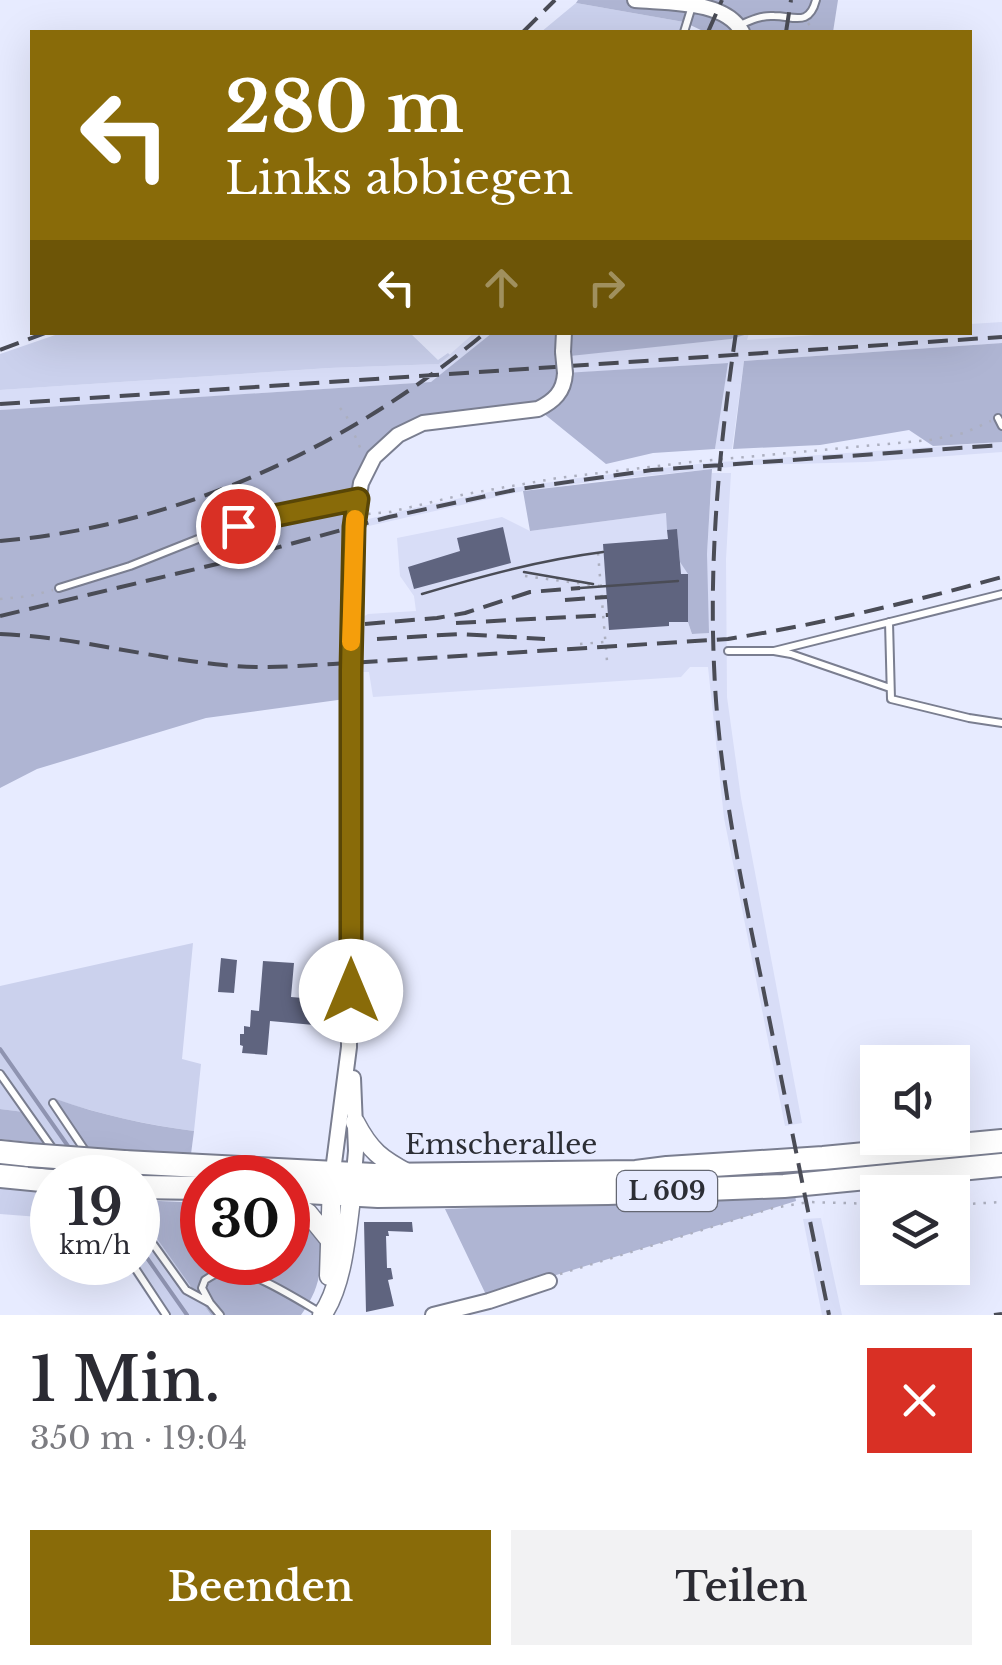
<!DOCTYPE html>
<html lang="de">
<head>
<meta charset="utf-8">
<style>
  :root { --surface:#fff; --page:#f2f2f3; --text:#2b2b33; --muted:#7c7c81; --accent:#896b09 }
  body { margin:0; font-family:"Libre Baskerville",serif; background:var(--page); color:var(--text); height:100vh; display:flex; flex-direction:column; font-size:38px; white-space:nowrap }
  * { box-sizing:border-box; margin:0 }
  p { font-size:32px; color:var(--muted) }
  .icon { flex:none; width:55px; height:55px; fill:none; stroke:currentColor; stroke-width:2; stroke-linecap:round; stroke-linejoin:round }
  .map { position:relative; height:1315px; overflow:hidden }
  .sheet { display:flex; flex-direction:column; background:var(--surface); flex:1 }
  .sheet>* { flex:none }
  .banner { position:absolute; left:30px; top:30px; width:942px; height:305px; border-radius:0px; box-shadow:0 10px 40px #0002; background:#896b09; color:#fff; overflow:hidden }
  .fabs { position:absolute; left:860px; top:1045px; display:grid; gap:20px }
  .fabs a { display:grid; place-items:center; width:110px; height:110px; border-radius:0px; background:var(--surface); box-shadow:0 10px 40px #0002; font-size:50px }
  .speed { position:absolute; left:30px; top:1155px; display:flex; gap:20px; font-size:50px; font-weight:700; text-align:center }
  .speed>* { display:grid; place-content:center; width:130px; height:130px; border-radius:50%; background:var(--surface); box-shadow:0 10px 40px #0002; line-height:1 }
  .speed small { font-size:25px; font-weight:400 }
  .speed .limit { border:15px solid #d22; background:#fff; color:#111 }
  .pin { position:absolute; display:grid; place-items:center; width:85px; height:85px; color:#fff; margin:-42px; border:5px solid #fff; border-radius:50%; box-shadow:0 2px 10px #0007 }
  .me { position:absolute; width:110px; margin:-55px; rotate:0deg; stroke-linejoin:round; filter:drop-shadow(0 0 8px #0008) }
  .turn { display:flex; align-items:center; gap:35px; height:210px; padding:0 30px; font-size:45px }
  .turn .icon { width:130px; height:130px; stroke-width:2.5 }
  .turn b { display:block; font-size:70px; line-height:85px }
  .lanes { display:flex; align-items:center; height:95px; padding:0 30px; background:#0003; justify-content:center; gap:50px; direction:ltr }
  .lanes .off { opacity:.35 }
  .round { display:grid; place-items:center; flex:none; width:105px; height:105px; border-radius:0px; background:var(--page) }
  .summary { display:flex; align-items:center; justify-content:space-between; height:170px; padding:0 30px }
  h1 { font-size:60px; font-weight:600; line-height:75px }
  .primary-button { display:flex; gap:20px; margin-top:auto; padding:20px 30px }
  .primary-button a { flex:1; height:115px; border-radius:0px; background:var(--accent); color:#fff; font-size:40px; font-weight:600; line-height:115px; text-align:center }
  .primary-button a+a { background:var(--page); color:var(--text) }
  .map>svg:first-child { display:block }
  .built { fill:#d8ddf7 }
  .green { fill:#cbd1ed }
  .forest { fill:#afb5d3 }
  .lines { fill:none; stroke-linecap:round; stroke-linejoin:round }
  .stream { stroke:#8f94b1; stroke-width:4 }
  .building { fill:#5f647f }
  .service-casing { stroke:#7a7e90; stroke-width:10 }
  .minor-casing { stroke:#7a7e90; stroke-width:18 }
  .tertiary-casing { stroke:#7a7e90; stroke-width:21 }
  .primary-casing { stroke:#7a7e90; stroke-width:26 }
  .path { stroke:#acafbf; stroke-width:2.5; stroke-dasharray:2.5 8; stroke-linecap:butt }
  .service { stroke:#fff; stroke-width:6 }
  .minor { stroke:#fff; stroke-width:14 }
  .tertiary { stroke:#fff; stroke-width:18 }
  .primary { stroke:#fff; stroke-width:22 }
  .tram { stroke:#4a4c56; stroke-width:2.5 }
  .rail { stroke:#4a4c56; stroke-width:4; stroke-dasharray:20 10; stroke-linecap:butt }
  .minor-bridge-casing { stroke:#7a7e90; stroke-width:18; stroke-linecap:butt }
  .primary-bridge-casing { stroke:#7a7e90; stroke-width:26; stroke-linecap:butt }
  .minor-bridge { stroke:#fff; stroke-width:14 }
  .primary-bridge { stroke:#fff; stroke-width:22 }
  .route-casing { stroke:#594606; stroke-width:25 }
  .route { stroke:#896b09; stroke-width:18 }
  .slow { stroke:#f59e0b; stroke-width:18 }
  .labels { text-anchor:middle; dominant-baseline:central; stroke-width:10; stroke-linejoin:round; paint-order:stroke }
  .shield { fill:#e7ebff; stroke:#646772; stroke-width:2.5 }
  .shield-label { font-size:25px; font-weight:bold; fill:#2c2e35 }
  .street-label { font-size:28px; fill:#2c2e35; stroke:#e7ebff }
</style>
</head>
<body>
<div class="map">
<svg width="1002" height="1315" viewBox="0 0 1002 1315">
  <rect width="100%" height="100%" fill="#e7ebff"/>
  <!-- built -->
  <path class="built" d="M1002,322V343L744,361L732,449H715L727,363L0,410V390L329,368L439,364L474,333H492L459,361L570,355L731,339L749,333L747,340L855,332H970V324Z
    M1002,442V452L867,462L750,465L597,481L523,491L360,528V521L414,508L494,491L578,478L706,463Z
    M712,473H731L726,559L727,697L741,798L802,1123L785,1126L724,818L708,667H690L681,677L373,697L369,672H360L361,618L368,614L416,611L414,596L400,576L397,538L502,517L530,531L666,513L677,529L688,574V622L692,634L707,633V554Z
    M821,1218L842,1315H822L803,1219Z"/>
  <!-- green -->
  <path class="green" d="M576,3L684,22L680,32H541Z
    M61,333H410L438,360L448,353L450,355L439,364L329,368L0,390V354Z
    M193,943L182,1059L201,1064L194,1131C148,1125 102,1115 58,1100L73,1129L86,1147L45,1144L24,1112L0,1109V986Z
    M0,1186L52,1192V1218L0,1214Z
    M138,1212L211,1315H160L125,1263L138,1262Z"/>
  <!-- forest -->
  <path class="forest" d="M578,0H838L833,32H705L684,22L576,3Z
    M492,333H751L731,339L570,356L565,373L728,363L715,449L653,453L606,464L538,409L453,418L371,452L352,507L343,674L345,699L206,718L37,769L0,788V410L431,382Z
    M1002,343V442L933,446L909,430L820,445L733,449L744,361Z
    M712,469L707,554L709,633L692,634L688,622V574L680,562L677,530H667L666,513L530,531L523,491Z
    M56,1099C101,1115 147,1125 194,1131L191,1154L86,1147Z
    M0,1109L24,1112L45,1144L0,1139Z
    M795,1195L796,1201L553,1276L489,1301L445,1209Z
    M138,1200L202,1203V1262H288V1208L297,1211L321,1241C321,1273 320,1288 301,1315H211L138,1212Z"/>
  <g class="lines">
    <!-- stream -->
    <path class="stream" d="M0,1049L70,1149
      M138,1245L187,1315"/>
  </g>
  <!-- building -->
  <path class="building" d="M503,527L511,563L414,589L408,567L460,551L457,538Z
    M677,529L681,574H688V622H669V626L609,630L603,544L668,539L667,530Z
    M221,958L237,960L234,993L218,992Z
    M263,961L294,963L291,997L338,1001L336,1027L270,1021L267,1055L242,1053L243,1046L240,1045V1034H244V1026L250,1027L251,1010L259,1011Z
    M364,1222H412L413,1232L388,1231L389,1236H386L387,1268H391L393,1279L388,1280L394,1306L366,1312Z"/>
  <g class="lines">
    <!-- service casing -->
    <g class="service-casing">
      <path id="service" d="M740,25C751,20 762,15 774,16C794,16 809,27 816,0
        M684,32L692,6
        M998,418L1002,426
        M59,588L130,566L208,535L269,517L356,500
        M889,622L891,699L969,718L1002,723
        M728,651H774L791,654L890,688
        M774,651L1002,594
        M0,1074L55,1152
        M53,1103L86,1152
        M62,1162L73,1178
        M138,1223L186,1290L210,1303L220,1315
        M131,1262L166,1315
        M210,1303L202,1288L205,1280C212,1276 218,1271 226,1270C249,1268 300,1301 321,1313"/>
    </g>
    <!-- minor casing -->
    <g class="minor-casing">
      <path id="minor" d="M635,0C668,3 726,0 742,32
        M563,352L564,332
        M353,1078L356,1151L354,1173
        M333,1171L349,1047L351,670L354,527L361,483L374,457L398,435L423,423L538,409C554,401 564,392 565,373
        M433,1315L489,1301L549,1281"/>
    </g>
    <!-- tertiary casing -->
    <g class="tertiary-casing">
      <path id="tertiary" d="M355,1122C370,1151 381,1159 409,1174
        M288,1200L308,1213L329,1239
        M329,1276L332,1182
        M322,1315C345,1283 347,1223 353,1184"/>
    </g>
    <!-- primary casing -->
    <g class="primary-casing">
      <path id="primary" d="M0,1152L29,1155
        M124,1162L374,1175L636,1172L667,1168L823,1158L1002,1141
        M0,1176L52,1181
        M138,1187L202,1188
        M288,1191L378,1196L608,1193L784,1186L1002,1165"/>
    </g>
    <!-- path -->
    <path class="path" d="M808,23L815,32
      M340,408L346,415L362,452
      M368,514L390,512L466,494L558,478L691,462L930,440L964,433L991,421
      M598,553L607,661
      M525,576L599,586
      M0,599L30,596L53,590
      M580,644L604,642
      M952,1205L1002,1202
      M560,1274L773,1208L809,1202L878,1204"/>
    <!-- service -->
    <use href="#service" class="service"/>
    <!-- minor -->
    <use href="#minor" class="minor"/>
    <!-- tertiary -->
    <use href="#tertiary" class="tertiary"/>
    <!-- primary -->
    <use href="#primary" class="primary"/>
    <!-- tram -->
    <path class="tram" d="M524,572L593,584
      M580,588L678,581
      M422,594C482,576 541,560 603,552"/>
    <!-- rail -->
    <path class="rail" d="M523,32L555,0
      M708,32L722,0
      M786,32L791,0
      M736,332C720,443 709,553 714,665C718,769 739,871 760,973C783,1087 806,1201 829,1315
      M0,350L48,332
      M0,404L1002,337
      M0,541C179,526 349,447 486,332
      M565,600L607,597
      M0,616L217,564L389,517L519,489L652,470L1002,445
      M456,623L608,615
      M365,624L437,618L465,613L530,592L580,588
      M0,634C76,637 149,658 224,665C260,669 296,666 333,664L728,639C821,624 911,602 1002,577
      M377,639L459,634L545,639
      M994,1315L1002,1314"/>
    <!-- minor-bridge casing -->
    <g class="minor-bridge-casing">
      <path id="minor-bridge" d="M563,352L565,373"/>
    </g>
    <!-- primary-bridge casing -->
    <g class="primary-bridge-casing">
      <path id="primary-bridge" d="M29,1155L124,1162"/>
    </g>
    <!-- minor-bridge -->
    <use href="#minor-bridge" class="minor-bridge"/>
    <!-- primary-bridge -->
    <use href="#primary-bridge" class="primary-bridge"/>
  </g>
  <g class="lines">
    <!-- route casing -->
    <g class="route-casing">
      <path id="route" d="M238,526L269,517L358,499L354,527L351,670V991"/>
    </g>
    <!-- route -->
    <use href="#route" class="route"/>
    <!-- slow -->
    <path class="slow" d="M351,642L355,519"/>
  </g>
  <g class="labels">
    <!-- shield labels -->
    <rect class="shield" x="617" y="1171" width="100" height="40" rx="8"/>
    <g class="shield-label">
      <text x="667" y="1191">L 609</text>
    </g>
    <!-- street labels -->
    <g class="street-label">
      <text x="501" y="1144">Emscherallee</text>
    </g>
  </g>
</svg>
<div class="fabs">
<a><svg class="icon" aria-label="sound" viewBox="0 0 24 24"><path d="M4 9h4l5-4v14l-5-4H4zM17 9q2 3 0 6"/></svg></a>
<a><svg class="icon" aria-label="layers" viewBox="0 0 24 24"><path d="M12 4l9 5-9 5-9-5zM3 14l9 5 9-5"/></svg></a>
</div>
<div class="speed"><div>19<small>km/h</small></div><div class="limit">30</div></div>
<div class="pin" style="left:238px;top:526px;background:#d93025"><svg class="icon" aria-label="arrive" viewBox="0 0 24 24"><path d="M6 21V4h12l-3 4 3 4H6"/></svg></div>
<svg class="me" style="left:351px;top:991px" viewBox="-20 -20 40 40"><circle r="19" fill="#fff"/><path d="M0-13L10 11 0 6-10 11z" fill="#896b09"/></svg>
<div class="banner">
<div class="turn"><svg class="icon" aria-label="left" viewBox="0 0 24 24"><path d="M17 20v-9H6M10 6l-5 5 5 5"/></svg><div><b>280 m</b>Links abbiegen</div></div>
<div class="lanes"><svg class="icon" aria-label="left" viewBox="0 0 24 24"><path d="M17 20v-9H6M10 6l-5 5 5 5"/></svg><svg class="icon off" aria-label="ahead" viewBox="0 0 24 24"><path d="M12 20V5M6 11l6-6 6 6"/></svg><svg class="icon off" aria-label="right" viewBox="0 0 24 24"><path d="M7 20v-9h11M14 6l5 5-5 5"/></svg></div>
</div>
</div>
<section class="sheet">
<div class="summary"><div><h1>1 Min.</h1><p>350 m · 19:04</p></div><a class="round" style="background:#d93025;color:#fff"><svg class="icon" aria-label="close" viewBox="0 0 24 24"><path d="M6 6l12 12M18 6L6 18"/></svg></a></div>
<div class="primary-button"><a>Beenden</a><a>Teilen</a></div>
</section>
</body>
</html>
